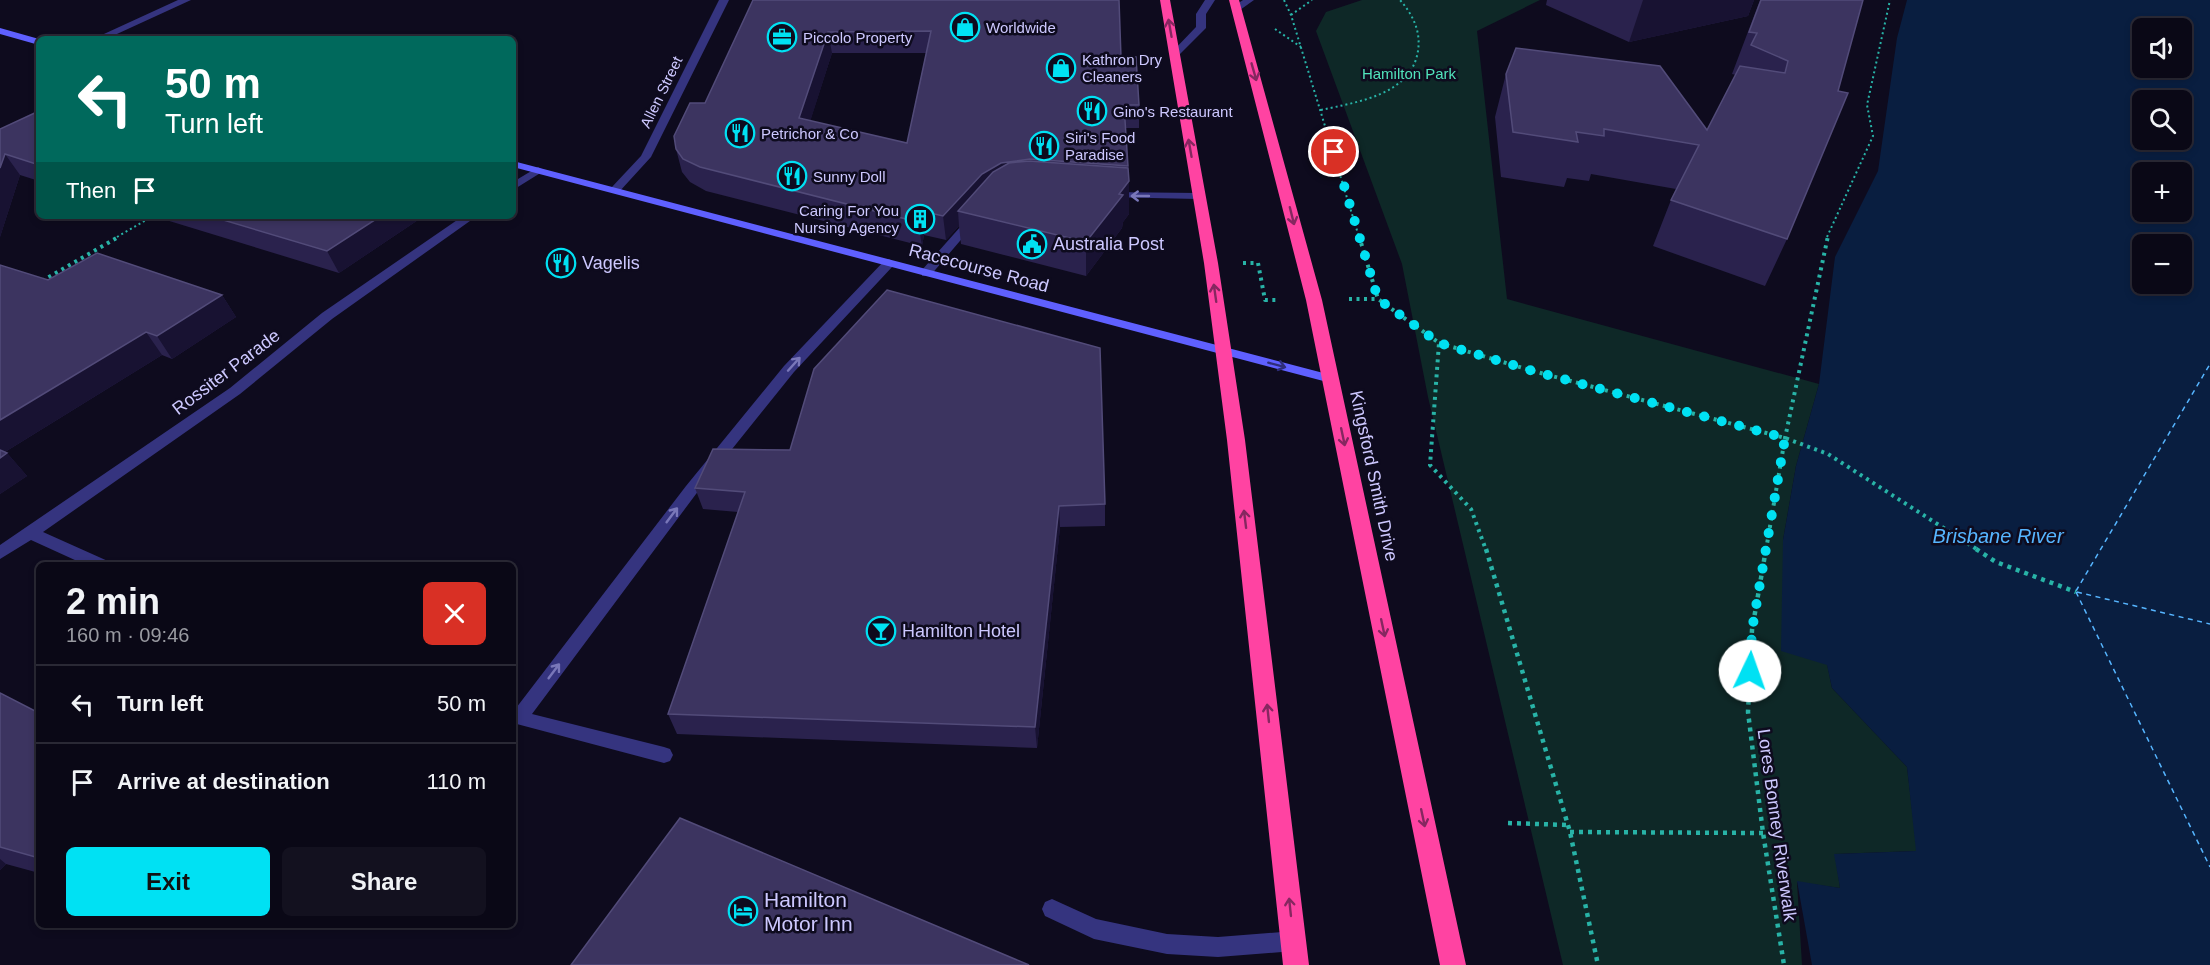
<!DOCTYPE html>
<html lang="en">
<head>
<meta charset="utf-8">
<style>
  :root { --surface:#0a0816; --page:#13111f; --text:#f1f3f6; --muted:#999aa1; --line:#2a2935; --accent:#00e1f3 }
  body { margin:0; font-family:Helvetica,sans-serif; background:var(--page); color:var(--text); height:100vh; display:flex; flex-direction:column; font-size:22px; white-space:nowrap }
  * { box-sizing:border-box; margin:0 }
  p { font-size:20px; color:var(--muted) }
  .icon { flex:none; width:33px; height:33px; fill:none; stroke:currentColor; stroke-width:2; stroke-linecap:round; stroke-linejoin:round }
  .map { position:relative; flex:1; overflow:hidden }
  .details { position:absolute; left:36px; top:562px; width:480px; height:366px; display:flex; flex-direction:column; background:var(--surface); border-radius:9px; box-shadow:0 3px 9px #0003,0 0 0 2px var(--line) }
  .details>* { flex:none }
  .top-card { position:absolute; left:36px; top:36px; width:480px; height:183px; border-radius:9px; box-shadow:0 3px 9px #0003,0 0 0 2px var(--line); background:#00695c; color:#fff; overflow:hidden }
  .controls { position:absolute; left:2132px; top:18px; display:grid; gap:12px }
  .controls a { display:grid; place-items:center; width:60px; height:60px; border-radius:9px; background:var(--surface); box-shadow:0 3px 9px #0003,0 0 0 2px var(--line); font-size:30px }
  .pin { position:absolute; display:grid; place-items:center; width:51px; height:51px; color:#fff; margin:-26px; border:3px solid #fff; border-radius:50%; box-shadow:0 2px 6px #0007 }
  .me { position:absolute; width:66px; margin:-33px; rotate:3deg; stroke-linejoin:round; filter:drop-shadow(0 0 4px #0008) }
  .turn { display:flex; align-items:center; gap:21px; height:126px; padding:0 30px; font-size:27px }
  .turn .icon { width:78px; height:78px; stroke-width:2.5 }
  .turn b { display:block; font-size:42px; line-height:51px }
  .then { display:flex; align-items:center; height:57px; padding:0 30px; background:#0003; gap:12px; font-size:22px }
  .round { display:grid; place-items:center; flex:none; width:63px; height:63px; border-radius:9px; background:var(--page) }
  .overview { display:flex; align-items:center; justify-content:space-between; height:102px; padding:0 30px }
  h1 { font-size:36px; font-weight:700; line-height:45px }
  .primary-button { display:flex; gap:12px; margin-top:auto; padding:12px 30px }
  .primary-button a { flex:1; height:69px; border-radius:9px; background:var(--accent); color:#111; font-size:24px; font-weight:700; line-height:69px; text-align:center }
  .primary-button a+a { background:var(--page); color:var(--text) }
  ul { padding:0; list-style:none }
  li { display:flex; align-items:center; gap:18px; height:78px; padding:0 30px; border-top:2px solid var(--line) }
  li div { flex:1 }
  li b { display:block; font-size:22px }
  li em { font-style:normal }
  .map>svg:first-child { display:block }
  .green { fill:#0e2827 }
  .water { fill:#091e40; fill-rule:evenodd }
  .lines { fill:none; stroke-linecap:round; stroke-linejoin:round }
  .ferry { stroke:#56b5ff; stroke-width:1.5; stroke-dasharray:5 4.5; stroke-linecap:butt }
  .path-far2 { stroke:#28b3a7; stroke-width:2; stroke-dasharray:2 3; stroke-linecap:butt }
  .path-far1 { stroke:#28b3a7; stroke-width:4; stroke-dasharray:3 4.5; stroke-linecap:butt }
  .path { stroke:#28b3a7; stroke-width:4.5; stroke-dasharray:4 5; stroke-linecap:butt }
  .lane { fill:#35347f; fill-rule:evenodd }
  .street { fill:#35347f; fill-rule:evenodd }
  .secondary { fill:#5f60ff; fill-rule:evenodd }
  .highway { fill:#ff43a2; fill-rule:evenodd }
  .wall { fill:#2a224d; fill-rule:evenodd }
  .shaded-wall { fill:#181232 }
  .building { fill:#3c3460; stroke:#524b79; stroke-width:1.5; fill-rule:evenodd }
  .oneway { stroke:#862760 }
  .oneway2 { stroke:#7977b9 }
  .oneway3 { stroke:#2e2d78 }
  .route { stroke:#00e1f3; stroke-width:10; stroke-dasharray:0 18 }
  .labels { text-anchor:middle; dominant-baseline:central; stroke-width:5; stroke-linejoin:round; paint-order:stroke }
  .far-poi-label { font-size:15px; fill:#cdc8ff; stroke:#0e0b1e; text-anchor:start }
  .far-park-label { font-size:15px; fill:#51e3bb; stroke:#0e0b1e }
  .far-street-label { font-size:15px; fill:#cdc8ff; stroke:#0e0b1e }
  .poi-label { font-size:18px; fill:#cdc8ff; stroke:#0e0b1e; text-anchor:start }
  .street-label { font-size:18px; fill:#cdc8ff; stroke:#0e0b1e }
  .water-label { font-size:20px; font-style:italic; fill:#56b5ff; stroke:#0e0b1e }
  .near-poi-label { font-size:21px; fill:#cdc8ff; stroke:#0e0b1e; text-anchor:start }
</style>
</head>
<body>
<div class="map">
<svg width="2210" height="965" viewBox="0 0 2210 965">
  <rect width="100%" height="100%" fill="#0e0b1e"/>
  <!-- green -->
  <path class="green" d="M1362,0H1540L1477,31L1507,299L1819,384L1796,466L1783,540L1827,664L1832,688L1907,767L1917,851L1835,854L1840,888L1797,882L1802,965H1563L1428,397L1402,264L1316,31L1326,12Z"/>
  <!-- water -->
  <path class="water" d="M1907,0H2210V965H1812L1797,881L1840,888L1834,854L1916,851L1907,767L1832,688L1827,665L1781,651L1783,540L1796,466L1819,384L1835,257L1878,171L1897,38ZM2142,28H2181V68H2142ZM2142,100H2181V140H2142ZM2142,172H2181V212H2142ZM2142,244H2181V284H2142Z"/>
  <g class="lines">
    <!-- ferry -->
    <path class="ferry" d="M2076,591L2210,364
      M2076,592L2210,867
      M2077,592L2210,624"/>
    <!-- path-far2 -->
    <path class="path-far2" d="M1284,0L1291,15L1359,237
      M1291,15L1312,0
      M1275,29L1301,47
      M1321,110C1357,102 1411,95 1418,51C1421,31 1413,15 1400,0
      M117,237L153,216
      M1827,237L1873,136L1867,105L1890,0"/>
    <!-- path-far1 -->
    <path class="path-far1" d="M1359,236L1378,299L1439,343L1430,465L1471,509L1486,550
      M1243,263H1258L1265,300H1279
      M42,281L120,236
      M1349,299H1378
      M1439,343L1533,371L1785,438L1828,454L1978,550
      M1766,550L1785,438L1828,236"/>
    <!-- path -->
    <path class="path" d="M1486,549L1570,832L1598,965
      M1766,549L1752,630L1748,712L1763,833L1784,965
      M1976,549L1996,562L2076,592
      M1508,823L1568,825
      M1570,832L1763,833"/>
    <!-- lane -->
    <path class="lane" d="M1108,192L1198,193L1204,196L1198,199L1104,197L1102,195Z
      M973,215L979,219L977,221L930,276H922V270L969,217Z
      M889,259L895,263L893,266L794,372L696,494L532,714L664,747L670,749L673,755L670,761L664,763L513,723V712L686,486L784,366L885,260Z
      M1052,899L1096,919L1167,934L1218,937L1294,931L1301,934L1304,941L1301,948L1294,951L1218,957L1167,954L1094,939L1045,916L1042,909L1045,902Z"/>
    <!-- street -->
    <path class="street" d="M178,0H191L106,39H93Z
      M719,0H729L651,157L619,192H611V188L641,156Z
      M1205,0H1215L1206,14V28L1177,57H1171V53L1196,27V14Z
      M1243,0H1254L1240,10H1234V6Z
      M538,167L544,170L542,172L513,190V182Z
      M463,216H477L332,319L240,394L43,532L110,562L112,566H88L31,540L0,559V545L230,388L322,313Z"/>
    <!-- secondary -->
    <path class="secondary" d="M0,28L39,39V45L0,34Z
      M513,161L1331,375L1338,379L1331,383L513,167Z"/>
    <!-- highway -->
    <path class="highway" d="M1160,0H1170L1218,263L1245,440L1309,965H1283L1227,440L1204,263Z
      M1229,0H1239L1322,300L1466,965H1440L1306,300Z"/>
  </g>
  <!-- wall -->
  <path class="wall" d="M753,0L1121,57L1139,105V128H1125L1129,181V214L1123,222L1122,228L1086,276L961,244L959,226L946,240L924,235L922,246L706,191L690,182L682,172L676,149L705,103ZM832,53H926L907,143L810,121Z
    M1547,0H1754L1748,16L1629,42L1546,5Z
    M1760,0H1863L1787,239L1765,286L1653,246L1671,200L1676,189L1591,174L1589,181L1567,178L1564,187L1501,177L1495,117L1506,74L1707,130L1736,75L1732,74Z
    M39,111V181L20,175L0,237V129Z
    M153,216H424L339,273Z
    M0,265L48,280L222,295L236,317L172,359L162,355L5,452L7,453L27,476L0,494Z
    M695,488L1105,504V526L1060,527L1037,748L677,734L668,714L738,512L703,509Z
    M0,693L39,713V873L6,864L0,870Z"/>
  <!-- shaded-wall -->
  <path class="shaded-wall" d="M1643,0H1754L1748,16L1629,42Z
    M828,32L832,53L804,141L799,118Z
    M5,154L20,175L0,237V168Z
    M1030,159L1031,183L958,211L959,226L946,240L943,216L982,174L1001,163Z
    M1129,181V214L1123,222L1122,228L1086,276V242Z
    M921,211L924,235L922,246L918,222Z
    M381,216H424L339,273L327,251Z
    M222,295L236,317L172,359L157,336Z
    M146,332L162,355L0,455V420Z
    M7,453L27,476L0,494V458Z
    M1059,506L1060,527L1037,748L1035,727Z
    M0,859L6,864L0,870Z"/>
  <!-- building -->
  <path class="building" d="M753,0H1119L1121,57H1136L1139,105H1124L1128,166L1030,159L1001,163L982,174L943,216L921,211L918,222L700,167L683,159L676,149L674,136L690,103H705ZM931,31L907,143L799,118L828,32Z
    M1761,0H1863L1838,91L1848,93L1787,239L1671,200L1699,145L1604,129V136L1576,132L1578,142L1513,132L1506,74L1516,48L1660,66L1707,130L1740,66L1785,73L1788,61L1751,45L1757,33L1749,32Z
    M39,111V165L5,154L0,168V129Z
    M1029,161L1128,168L1129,181L1119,194L1123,195L1086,242L958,211L993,172L1009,163Z
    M210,216H381L327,251Z
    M97,253L222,295L157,336L146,332L0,420V265L48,280Z
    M887,290L1100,348L1105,504L1059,506L1035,727L668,714L745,492L695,488L713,449L790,450L814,369Z
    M0,450L7,453L0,458Z
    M0,693L39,713V858L0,847Z
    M680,818L1029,965H571Z"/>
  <!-- one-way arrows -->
  <defs><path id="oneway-shaft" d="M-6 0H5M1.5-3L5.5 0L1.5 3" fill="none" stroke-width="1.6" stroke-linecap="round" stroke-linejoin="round" transform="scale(1.5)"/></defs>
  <g class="oneway">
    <use href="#oneway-shaft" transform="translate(1170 28) rotate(-100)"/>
    <use href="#oneway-shaft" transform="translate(1254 72) rotate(74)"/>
    <use href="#oneway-shaft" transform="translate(1190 148) rotate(-100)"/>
    <use href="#oneway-shaft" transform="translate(1292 216) rotate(76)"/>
    <use href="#oneway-shaft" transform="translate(1215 293) rotate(-98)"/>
    <use href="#oneway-shaft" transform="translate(1343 437) rotate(78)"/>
    <use href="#oneway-shaft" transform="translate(1245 519) rotate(-97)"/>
    <use href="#oneway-shaft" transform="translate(1383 628) rotate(78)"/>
    <use href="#oneway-shaft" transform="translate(1268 713) rotate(-96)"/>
    <use href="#oneway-shaft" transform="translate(1423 818) rotate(78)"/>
    <use href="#oneway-shaft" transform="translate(1290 907) rotate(-96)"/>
  </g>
  <g class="oneway2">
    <use href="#oneway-shaft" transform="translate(1140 196) rotate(-180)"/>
    <use href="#oneway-shaft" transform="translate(794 364) rotate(-48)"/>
    <use href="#oneway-shaft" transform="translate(672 515) rotate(-53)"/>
    <use href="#oneway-shaft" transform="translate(554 671) rotate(-53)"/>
  </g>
  <use class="oneway3" href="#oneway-shaft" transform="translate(1277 365) rotate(15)"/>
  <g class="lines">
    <!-- route -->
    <path class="route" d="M1334,152L1378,299L1439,343L1533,371L1785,438L1752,630L1750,671"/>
  </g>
  <!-- icons -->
  <defs>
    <g id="shop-ring" transform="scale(1.5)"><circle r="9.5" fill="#0e0b1e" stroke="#00e1f3" stroke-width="1.5"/><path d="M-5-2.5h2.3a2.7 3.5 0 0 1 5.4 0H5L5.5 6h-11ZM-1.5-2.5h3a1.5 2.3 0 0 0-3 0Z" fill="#00e1f3"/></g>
    <g id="office-ring" transform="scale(1.5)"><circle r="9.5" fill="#0e0b1e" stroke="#00e1f3" stroke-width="1.5"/><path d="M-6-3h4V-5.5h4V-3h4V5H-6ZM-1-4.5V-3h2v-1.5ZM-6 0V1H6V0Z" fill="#00e1f3"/></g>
    <g id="restaurant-ring" transform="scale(1.5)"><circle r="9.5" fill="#0e0b1e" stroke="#00e1f3" stroke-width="1.5"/><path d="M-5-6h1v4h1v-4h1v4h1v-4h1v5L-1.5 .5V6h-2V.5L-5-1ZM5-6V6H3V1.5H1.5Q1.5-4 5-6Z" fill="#00e1f3"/></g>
    <g id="building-ring" transform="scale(1.5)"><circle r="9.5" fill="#0e0b1e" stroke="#00e1f3" stroke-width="1.5"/><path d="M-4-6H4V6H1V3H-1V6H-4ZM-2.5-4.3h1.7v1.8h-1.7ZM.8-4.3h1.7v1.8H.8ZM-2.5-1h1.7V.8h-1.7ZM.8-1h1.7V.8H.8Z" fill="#00e1f3"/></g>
    <g id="civic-ring" transform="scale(1.5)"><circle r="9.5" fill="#0e0b1e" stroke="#00e1f3" stroke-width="1.5"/><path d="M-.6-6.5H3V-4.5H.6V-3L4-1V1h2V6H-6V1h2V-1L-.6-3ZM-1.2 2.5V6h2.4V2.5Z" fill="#00e1f3"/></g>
    <g id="bar-ring" transform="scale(1.5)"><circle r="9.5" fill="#0e0b1e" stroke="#00e1f3" stroke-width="1.5"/><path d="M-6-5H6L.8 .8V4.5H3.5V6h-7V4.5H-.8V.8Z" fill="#00e1f3"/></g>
    <g id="hotel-ring" transform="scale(1.5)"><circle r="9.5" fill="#0e0b1e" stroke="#00e1f3" stroke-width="1.5"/><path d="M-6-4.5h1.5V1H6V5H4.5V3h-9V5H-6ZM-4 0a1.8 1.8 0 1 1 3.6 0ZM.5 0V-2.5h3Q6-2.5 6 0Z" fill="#00e1f3"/></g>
  </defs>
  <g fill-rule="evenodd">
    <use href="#shop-ring" x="965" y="27"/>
    <use href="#office-ring" x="782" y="37"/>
    <use href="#shop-ring" x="1061" y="68"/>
    <use href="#restaurant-ring" x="1092" y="111"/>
    <use href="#restaurant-ring" x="740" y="133"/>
    <use href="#restaurant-ring" x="1044" y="146"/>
    <use href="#restaurant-ring" x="792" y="176"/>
    <use href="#building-ring" x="920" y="219"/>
    <use href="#civic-ring" x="1032" y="244"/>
    <use href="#restaurant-ring" x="561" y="263"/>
    <use href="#bar-ring" x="881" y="631"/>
    <use href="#hotel-ring" x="743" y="911"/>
  </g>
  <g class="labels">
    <!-- far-poi labels -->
    <g class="far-poi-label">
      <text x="986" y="27">Worldwide</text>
      <text x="803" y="37">Piccolo Property</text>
      <text x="1082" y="59">Kathron Dry<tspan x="1082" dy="17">Cleaners</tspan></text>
      <text x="1113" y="111">Gino's Restaurant</text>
      <text x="761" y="133">Petrichor &amp; Co</text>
      <text x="1065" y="137">Siri's Food<tspan x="1065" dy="17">Paradise</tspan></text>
      <text x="813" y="176">Sunny Doll</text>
      <text x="899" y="210" text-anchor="end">Caring For You<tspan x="899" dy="17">Nursing Agency</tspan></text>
    </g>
    <!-- far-park labels -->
    <g class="far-park-label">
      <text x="1409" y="73">Hamilton Park</text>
    </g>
    <!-- far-street labels -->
    <g class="far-street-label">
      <text transform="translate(661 92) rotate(-64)">Allen Street</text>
    </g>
    <!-- poi labels -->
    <g class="poi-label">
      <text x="1053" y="244">Australia Post</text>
      <text x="582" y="263">Vagelis</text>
      <text x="902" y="631">Hamilton Hotel</text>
    </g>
    <!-- street labels -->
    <g class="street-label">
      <text transform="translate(979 268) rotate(15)">Racecourse Road</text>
      <text transform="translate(226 372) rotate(-37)">Rossiter Parade</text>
      <text transform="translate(1374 476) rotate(78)">Kingsford Smith Drive</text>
      <text transform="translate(1777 825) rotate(82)">Lores Bonney Riverwalk</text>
    </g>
    <!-- water labels -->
    <g class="water-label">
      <text x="1998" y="536">Brisbane River</text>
    </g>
    <!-- near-poi labels -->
    <g class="near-poi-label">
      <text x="764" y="899">Hamilton<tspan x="764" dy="24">Motor Inn</tspan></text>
    </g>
  </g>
</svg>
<div class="controls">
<a><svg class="icon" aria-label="sound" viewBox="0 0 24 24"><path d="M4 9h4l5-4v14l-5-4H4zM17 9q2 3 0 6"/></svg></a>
<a><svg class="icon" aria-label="search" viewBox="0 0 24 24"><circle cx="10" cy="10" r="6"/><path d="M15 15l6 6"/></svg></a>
<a>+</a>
<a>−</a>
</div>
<div class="pin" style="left:1334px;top:152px;background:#d93025"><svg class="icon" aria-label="arrive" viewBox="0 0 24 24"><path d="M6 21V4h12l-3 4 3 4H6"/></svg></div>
<svg class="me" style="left:1750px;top:671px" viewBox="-20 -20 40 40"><circle r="19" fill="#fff"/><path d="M0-13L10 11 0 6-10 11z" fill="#00e1f3"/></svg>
<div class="top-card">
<div class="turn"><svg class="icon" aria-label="left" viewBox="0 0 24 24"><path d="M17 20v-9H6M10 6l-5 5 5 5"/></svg><div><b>50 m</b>Turn left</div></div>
<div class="then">Then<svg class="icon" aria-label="arrive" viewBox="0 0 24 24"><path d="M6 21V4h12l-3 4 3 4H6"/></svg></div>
</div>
<section class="details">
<div class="overview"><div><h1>2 min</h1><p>160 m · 09:46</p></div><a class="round" style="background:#d93025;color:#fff"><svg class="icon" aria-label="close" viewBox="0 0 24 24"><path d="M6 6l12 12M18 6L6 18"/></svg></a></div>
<ul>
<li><svg class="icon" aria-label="left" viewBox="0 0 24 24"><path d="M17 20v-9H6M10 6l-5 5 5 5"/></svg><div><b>Turn left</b></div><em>50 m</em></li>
<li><svg class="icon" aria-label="arrive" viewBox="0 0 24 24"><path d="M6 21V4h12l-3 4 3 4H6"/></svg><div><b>Arrive at destination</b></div><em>110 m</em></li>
</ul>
<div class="primary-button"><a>Exit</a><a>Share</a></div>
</section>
</div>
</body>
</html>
